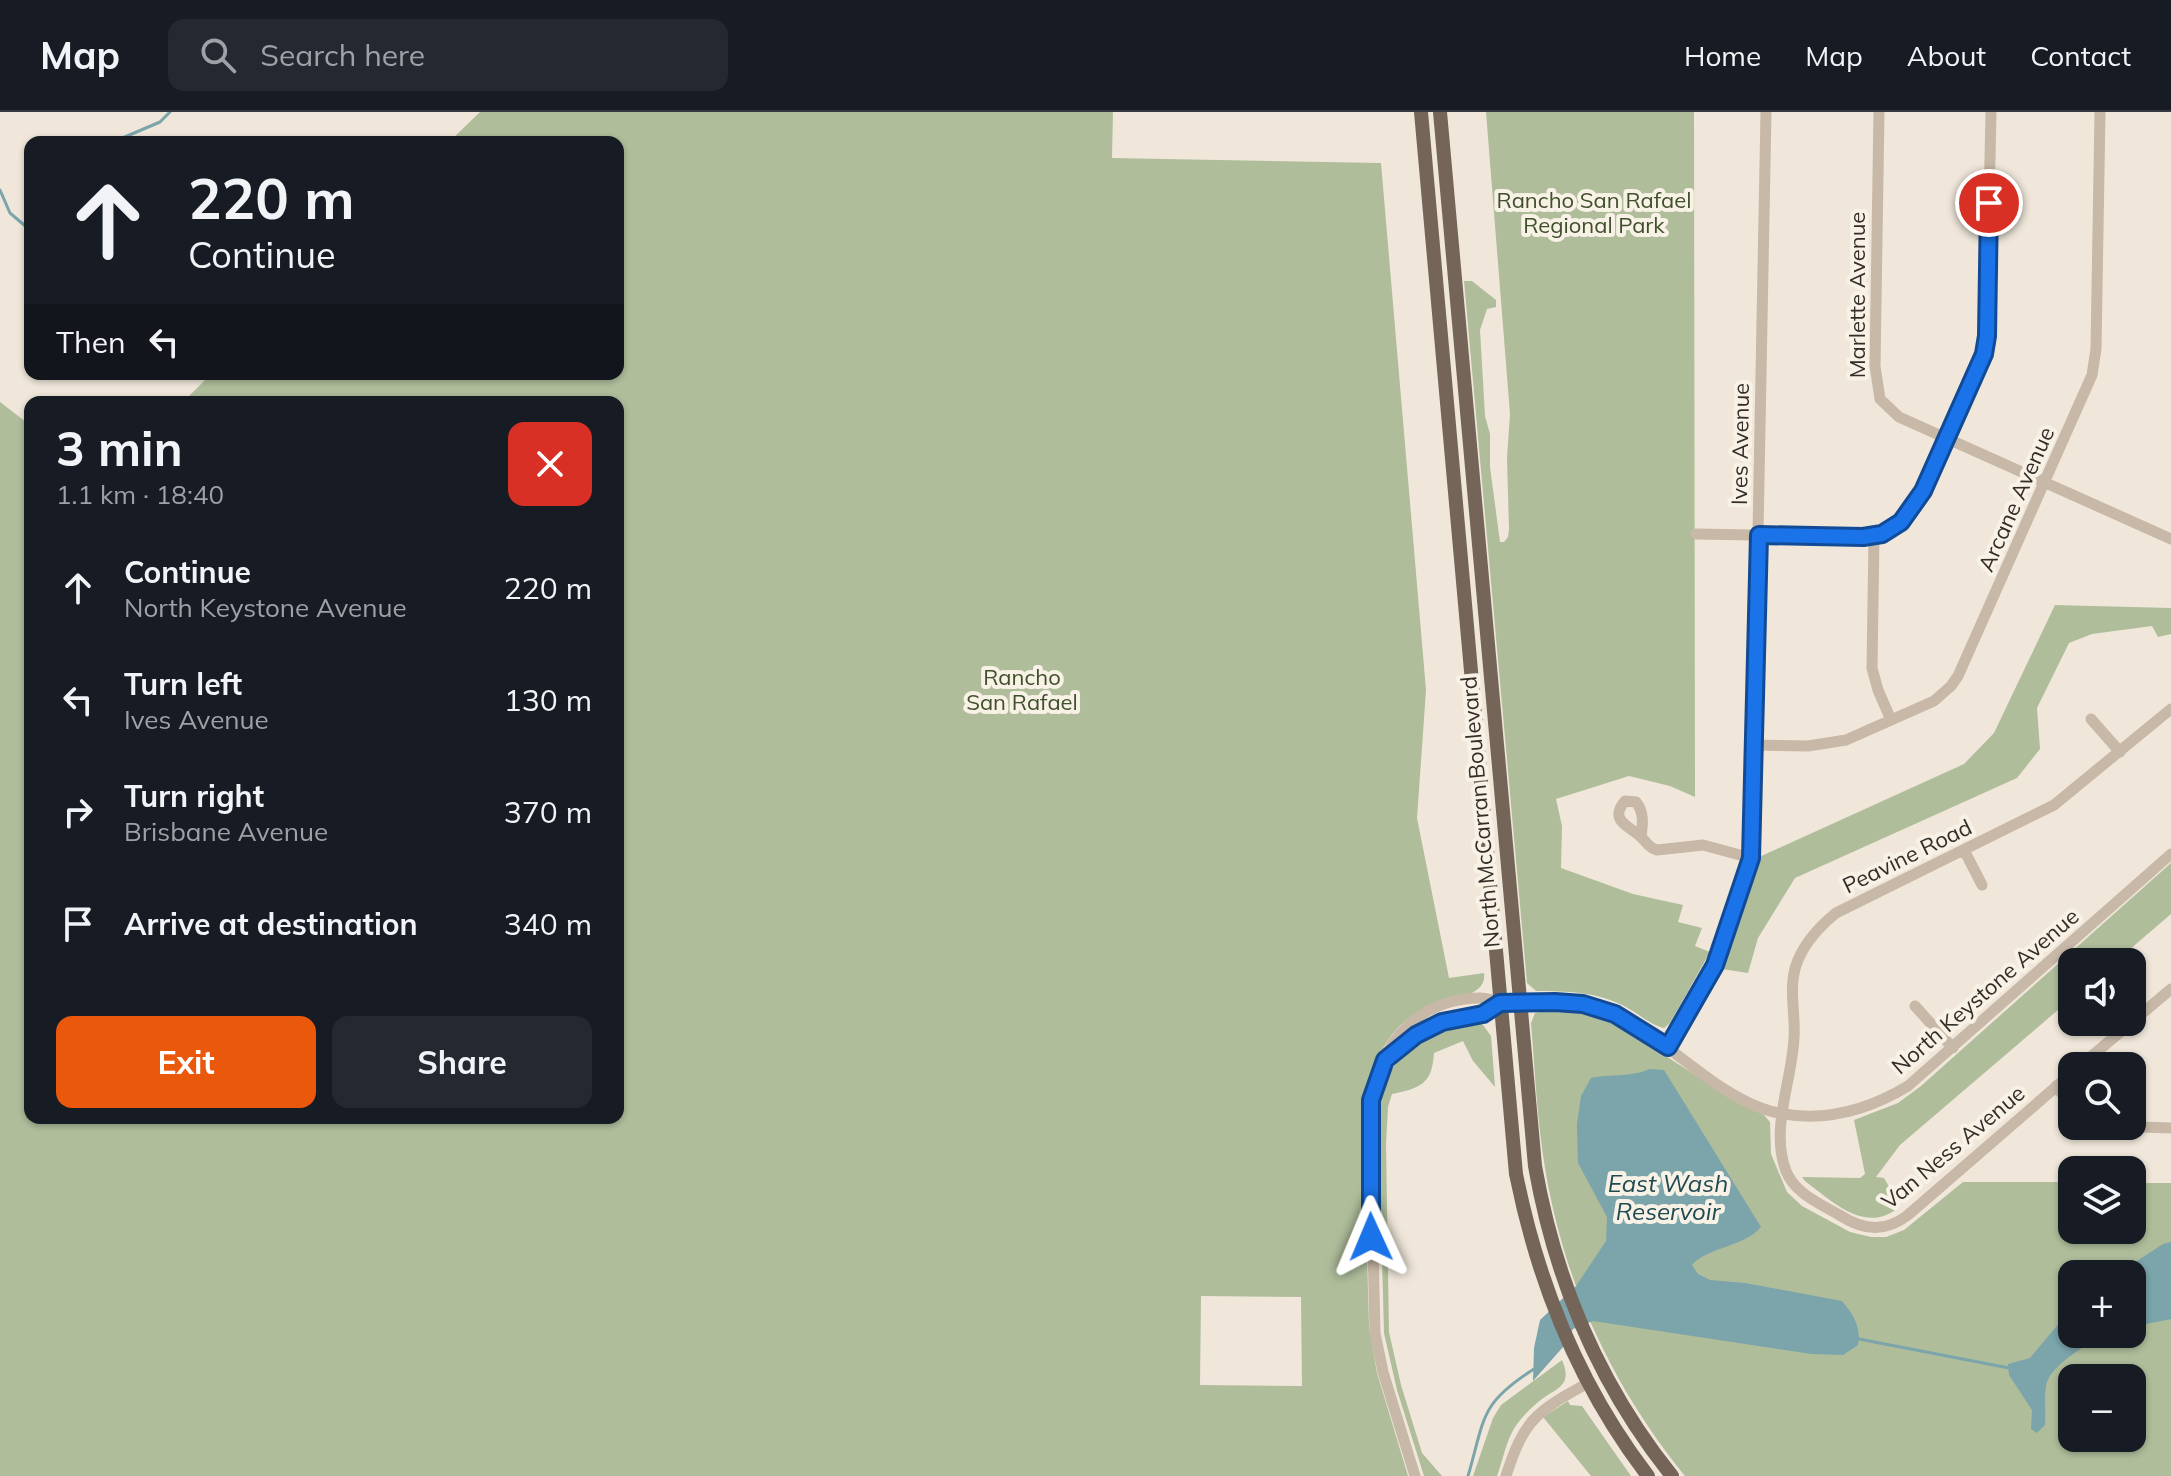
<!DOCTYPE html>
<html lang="en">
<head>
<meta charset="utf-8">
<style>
  :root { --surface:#171b24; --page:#242831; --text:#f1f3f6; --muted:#9ea1a6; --line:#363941; --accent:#ea580c }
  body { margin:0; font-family:Mulish,sans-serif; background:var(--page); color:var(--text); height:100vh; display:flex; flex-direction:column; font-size:30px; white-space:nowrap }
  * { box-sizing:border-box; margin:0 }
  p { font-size:26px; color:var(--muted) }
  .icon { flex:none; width:44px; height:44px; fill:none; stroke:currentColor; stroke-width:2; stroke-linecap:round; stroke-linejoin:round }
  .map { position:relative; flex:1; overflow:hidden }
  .panel { position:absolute; left:24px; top:284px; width:600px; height:728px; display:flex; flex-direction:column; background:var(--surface); border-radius:16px; box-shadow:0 2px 6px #0004 }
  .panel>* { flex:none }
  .guide { position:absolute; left:24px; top:24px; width:600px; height:244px; border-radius:16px; box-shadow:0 2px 6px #0004; background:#171b24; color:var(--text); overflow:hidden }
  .buttons { position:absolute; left:2058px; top:836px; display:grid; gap:16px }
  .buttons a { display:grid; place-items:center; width:88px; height:88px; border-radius:16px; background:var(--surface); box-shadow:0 2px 6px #0004; font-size:40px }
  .pin { position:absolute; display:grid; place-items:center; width:68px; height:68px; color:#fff; margin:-34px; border:4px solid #fff; border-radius:50%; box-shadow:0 2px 8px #0007 }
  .me { position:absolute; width:88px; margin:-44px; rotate:359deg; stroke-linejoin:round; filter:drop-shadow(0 0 6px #0008) }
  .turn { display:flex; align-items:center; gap:28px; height:168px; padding:0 32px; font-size:36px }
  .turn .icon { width:104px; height:104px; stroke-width:2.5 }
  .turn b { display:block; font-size:56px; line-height:68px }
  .then { display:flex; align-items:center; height:76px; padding:0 32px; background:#0003; gap:16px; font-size:30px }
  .round { display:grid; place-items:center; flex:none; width:84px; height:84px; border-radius:16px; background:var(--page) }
  .overview { display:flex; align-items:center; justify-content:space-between; height:136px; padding:0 32px }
  h1 { font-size:48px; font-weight:700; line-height:60px }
  .button { display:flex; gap:16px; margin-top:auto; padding:16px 32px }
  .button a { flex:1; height:92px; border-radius:16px; background:var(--accent); color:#fff; font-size:32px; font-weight:700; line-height:92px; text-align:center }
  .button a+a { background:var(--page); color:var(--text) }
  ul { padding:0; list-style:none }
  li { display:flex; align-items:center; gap:24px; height:112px; padding:0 32px }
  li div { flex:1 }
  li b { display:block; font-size:30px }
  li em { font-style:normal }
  header { display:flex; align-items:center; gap:48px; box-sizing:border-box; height:112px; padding:0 40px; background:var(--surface); border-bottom:2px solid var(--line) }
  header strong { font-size:38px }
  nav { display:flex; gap:44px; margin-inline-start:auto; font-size:28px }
  .search { width:560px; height:72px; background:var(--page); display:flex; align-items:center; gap:20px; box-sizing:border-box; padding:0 28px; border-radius:16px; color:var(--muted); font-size:30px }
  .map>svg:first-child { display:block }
  .green { fill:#afbd9b; fill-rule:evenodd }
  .water { fill:#7ba4ab }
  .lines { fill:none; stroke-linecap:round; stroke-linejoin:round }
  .stream { stroke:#7ba4ab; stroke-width:3 }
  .minor { stroke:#c7b8a7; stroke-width:11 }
  .major { stroke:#756559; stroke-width:14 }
  .route-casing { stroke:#114b97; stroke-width:20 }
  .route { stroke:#1a73e8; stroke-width:14 }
  .labels { text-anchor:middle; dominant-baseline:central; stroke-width:8; stroke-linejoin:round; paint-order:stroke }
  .park-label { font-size:22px; fill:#40502c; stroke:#f8f1e6 }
  .street-label { font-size:22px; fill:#342c27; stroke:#f8f1e6 }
  .water-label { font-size:24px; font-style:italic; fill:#1f4a52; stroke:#f8f1e6 }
</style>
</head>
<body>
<header>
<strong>Map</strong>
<div class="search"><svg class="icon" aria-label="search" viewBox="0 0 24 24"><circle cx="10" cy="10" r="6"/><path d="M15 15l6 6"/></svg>Search here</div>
<nav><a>Home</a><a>Map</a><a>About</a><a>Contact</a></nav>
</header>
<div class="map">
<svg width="2171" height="1364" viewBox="0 0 2171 1364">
  <rect width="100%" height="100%" fill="#f0e7da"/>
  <!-- green -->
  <path class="green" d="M480,0H1113L1112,46L1381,51L1426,578L1417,706L1449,866L1484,861C1485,871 1481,876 1472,881V884C1455,889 1433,892 1418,900C1385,918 1369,960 1363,995L1369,1214L1377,1261L1408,1364H0V290L30,313V1006H618V290H183L211,262H618V30H449ZM1201,1184L1301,1185L1302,1274L1200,1273Z
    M1486,0H1694L1695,685L1670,674L1629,664L1556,687L1562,714L1561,756L1633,782L1683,793L1678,810L1702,816L1695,834L1710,840L1670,911L1664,916C1650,913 1638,901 1624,894C1597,880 1567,879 1536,879L1527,871L1464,169H1472L1496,188V195L1487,197L1480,218L1485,304L1490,322V355L1500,430H1504L1508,425L1509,417L1507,346L1510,302Z
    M2055,493L2171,496V522L2158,525L2152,514L2092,522L2069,531L2037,596L2040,637L2017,666L1795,766L1758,826L1748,861L1722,857L1753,770L1759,745L1964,652L1994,621Z
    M2171,751V802L2115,850H2072V886L1900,1033L1876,1065L1884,1066L1900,1094C1867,1124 1833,1090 1805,1069L1802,1065L1860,1066L1865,1062L1854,1008L1898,991L1921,974Z
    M1547,898L1580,900L1618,913L1726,983L1764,1003L1770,1010L1771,1042L1787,1080L1802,1094L1850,1120L1871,1125H1886L1904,1118L1963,1070H2072V1118H2132V1071H2171V1364H1685C1612,1274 1564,1171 1545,1056C1537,1008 1535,959 1531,911L1535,901ZM2072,1162H2132V1222H2072ZM2072,1266H2132V1326H2072Z
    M1474,909L1483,913L1491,924L1495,975L1473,949L1463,929L1434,941C1432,972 1421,976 1392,982L1388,995L1386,1032L1389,1220L1401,1273L1422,1341L1442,1364H1424L1397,1278L1384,1221L1378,996C1385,946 1426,915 1474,909Z
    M1562,1248C1574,1276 1554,1276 1537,1291C1529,1298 1521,1306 1515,1315C1506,1329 1503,1348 1497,1364H1473L1493,1306L1501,1293Z
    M1568,1289L1570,1293L1582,1294L1631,1364H1591L1543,1305Z"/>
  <!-- water -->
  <path class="water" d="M1649,957L1664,958L1761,1115C1744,1135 1708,1135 1692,1153L1698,1162L1710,1168L1745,1171L1842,1189C1854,1203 1861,1215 1858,1233L1843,1243L1812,1242L1593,1209L1573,1217L1563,1235L1533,1269L1534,1236L1540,1208L1576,1174L1606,1129L1607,1105L1578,1051L1577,1012L1581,984L1591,966C1610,962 1634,965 1649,957Z
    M2171,1130V1207L2132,1215V1162H2117L2163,1132Z
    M2072,1196V1222H2108C2089,1231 2049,1253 2046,1274C2044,1286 2046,1301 2045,1313L2037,1321L2031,1317L2032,1298L2009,1263L2008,1252L2030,1246Z"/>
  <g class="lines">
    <!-- stream -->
    <path class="stream" d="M113,30L160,10L170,0
      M0,78L10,101L30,118
      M1859,1227L2009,1256
      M1468,1364C1485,1306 1479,1292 1534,1257"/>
    <!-- minor -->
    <path class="minor" d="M1879,0L1875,254L1880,287L1899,305L2171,427
      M1696,422L1863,425L1892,417L1901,410L1917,391L1981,250L1986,233L1991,0
      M1874,424L1872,556L1878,578L1891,608
      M2091,607L2120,640
      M1754,633L1808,634L1846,628L1934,589L1951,574L1958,564L2092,263L2096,237L2100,0
      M1641,724C1643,711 1644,700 1636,690L1625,689C1608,709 1630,714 1641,725C1648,731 1647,735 1657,738L1703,733L1751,746
      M1964,738L1982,773
      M1915,894L1953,936
      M2132,910L2171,877
      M1668,935L1719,845L1749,756L1752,735L1766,0
      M1385,948C1403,936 1418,921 1439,912C1460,903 1482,906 1500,891
      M2080,954L2132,910
      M2072,961L1908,1103C1886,1120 1865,1119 1841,1104C1821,1092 1795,1082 1786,1059C1770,1017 1792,969 1794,926C1796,900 1787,874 1798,848C1806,829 1820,814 1836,801L2054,693L2171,597
      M2056,974L2072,994
      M2109,1014L2171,1016
      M1415,1364L1383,1260L1375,1221L1370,1005C1373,941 1411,887 1480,886C1490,886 1499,891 1509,891C1545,890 1582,887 1616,903C1668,927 1716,984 1770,999C1820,1012 1865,1000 1908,974L2171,742
      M1506,1364C1524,1307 1537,1299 1588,1271"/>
    <!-- major -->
    <path class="major" d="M1421,0L1516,1062C1538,1172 1579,1274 1648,1364
      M1440,0L1535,1054C1555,1168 1599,1273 1672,1364"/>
  </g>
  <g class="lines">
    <!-- route casing -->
    <g class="route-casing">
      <path id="route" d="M1371,1125V988L1385,948L1416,923L1442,910L1483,902L1500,891L1555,890L1583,892L1615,902L1668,935L1715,853L1751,746L1759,423L1863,425L1882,422L1901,410L1923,379L1984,242L1987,224L1989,91"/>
    </g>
    <!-- route -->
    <use href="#route" class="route"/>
  </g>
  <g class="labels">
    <!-- park labels -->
    <g class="park-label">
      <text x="1594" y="88">Rancho San Rafael<tspan x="1594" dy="25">Regional Park</tspan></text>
      <text x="1022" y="565">Rancho<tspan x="1022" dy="25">San Rafael</tspan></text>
    </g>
    <!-- street labels -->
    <g class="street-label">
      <text transform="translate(1857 183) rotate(-90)">Marlette Avenue</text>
      <text transform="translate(1740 332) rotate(-89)">Ives Avenue</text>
      <text transform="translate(2016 387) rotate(-66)">Arcane Avenue</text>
      <text transform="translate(1480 700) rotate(-95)">North McCarran Boulevard</text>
      <text transform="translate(1907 744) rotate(-26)">Peavine Road</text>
      <text transform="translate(1985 879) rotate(-41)">North Keystone Avenue</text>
      <text transform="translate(1953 1035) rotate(-40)">Van Ness Avenue</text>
    </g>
    <!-- water labels -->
    <g class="water-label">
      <text x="1668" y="1071">East Wash<tspan x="1668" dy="28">Reservoir</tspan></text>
    </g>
  </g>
</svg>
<div class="buttons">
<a><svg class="icon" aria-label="sound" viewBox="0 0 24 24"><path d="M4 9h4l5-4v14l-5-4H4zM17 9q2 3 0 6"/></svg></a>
<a><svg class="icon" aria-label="search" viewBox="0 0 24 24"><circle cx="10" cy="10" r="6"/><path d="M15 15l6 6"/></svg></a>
<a><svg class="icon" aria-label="layers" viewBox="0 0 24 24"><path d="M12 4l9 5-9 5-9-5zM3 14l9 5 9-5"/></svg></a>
<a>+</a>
<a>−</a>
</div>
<div class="pin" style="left:1989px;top:91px;background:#d93025"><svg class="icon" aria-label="arrive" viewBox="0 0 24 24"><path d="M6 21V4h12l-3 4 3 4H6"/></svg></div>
<svg class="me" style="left:1371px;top:1125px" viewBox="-20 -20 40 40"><path d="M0-17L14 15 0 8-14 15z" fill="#1a73e8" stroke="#fff" stroke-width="4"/></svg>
<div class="guide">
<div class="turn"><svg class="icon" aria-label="ahead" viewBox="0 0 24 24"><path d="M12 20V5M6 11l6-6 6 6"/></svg><div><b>220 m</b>Continue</div></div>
<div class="then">Then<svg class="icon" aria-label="left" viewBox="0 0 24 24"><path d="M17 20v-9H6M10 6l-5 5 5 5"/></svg></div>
</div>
<section class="panel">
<div class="overview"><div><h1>3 min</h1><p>1.1 km · 18:40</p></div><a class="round" style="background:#d93025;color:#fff"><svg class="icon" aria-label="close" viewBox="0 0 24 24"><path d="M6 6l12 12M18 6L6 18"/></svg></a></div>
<ul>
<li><svg class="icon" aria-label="ahead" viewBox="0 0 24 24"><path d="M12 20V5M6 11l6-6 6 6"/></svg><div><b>Continue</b><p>North Keystone Avenue</p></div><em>220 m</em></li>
<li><svg class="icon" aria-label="left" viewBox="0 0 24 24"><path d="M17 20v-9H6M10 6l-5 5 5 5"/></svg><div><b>Turn left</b><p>Ives Avenue</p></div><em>130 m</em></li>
<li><svg class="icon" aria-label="right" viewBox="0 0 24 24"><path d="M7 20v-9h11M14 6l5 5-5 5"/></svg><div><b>Turn right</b><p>Brisbane Avenue</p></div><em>370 m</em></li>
<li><svg class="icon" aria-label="arrive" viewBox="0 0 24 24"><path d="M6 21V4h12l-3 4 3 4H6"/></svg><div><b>Arrive at destination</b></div><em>340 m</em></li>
</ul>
<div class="button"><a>Exit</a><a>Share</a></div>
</section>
</div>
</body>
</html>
